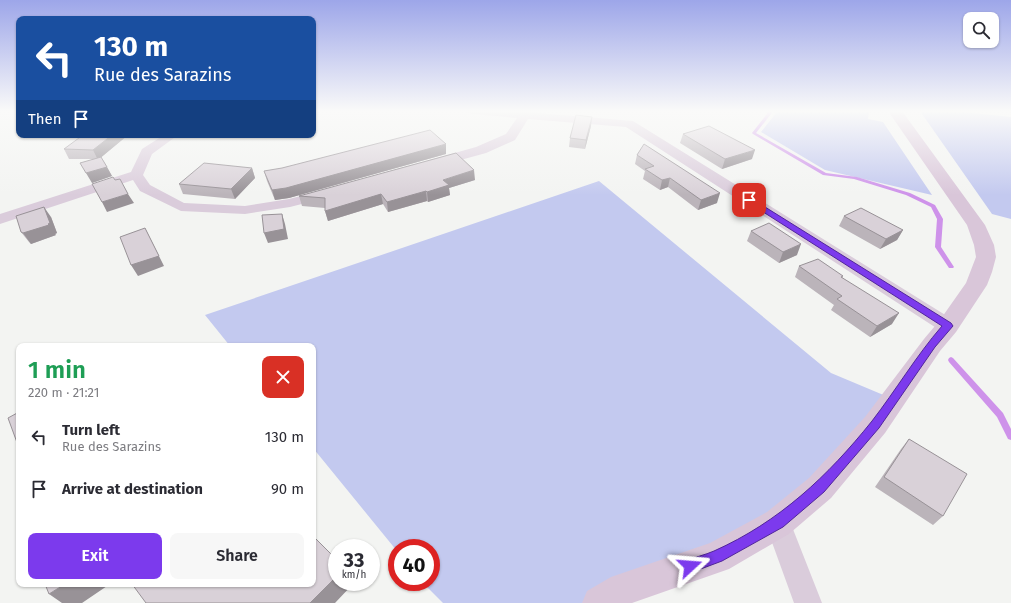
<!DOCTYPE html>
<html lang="en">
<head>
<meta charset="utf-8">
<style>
  :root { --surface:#fff; --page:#f7f7f7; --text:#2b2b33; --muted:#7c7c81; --accent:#7c3aed }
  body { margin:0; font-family:"Fira Sans",sans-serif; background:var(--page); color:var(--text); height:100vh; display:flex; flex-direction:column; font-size:15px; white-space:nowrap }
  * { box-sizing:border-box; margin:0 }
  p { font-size:13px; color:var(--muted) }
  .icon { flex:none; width:22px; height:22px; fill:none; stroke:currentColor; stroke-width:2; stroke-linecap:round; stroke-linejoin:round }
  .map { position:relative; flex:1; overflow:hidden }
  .panel { position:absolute; left:16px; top:343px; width:300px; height:244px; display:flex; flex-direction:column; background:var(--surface); border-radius:8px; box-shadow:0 1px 3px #0004 }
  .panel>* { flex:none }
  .guide { position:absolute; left:16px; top:16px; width:300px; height:122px; border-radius:8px; box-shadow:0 1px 3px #0004; background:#1a4fa0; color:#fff; overflow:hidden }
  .tools { position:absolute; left:963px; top:12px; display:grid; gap:8px }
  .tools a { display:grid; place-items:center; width:36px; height:36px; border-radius:8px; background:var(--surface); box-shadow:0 1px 3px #0004; font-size:20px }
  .speed { position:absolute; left:328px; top:539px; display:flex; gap:8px; font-size:20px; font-weight:700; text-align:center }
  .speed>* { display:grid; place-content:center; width:52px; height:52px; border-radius:50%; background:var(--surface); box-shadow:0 1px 3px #0004; line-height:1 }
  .speed small { font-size:10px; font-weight:400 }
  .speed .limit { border:6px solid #d22; background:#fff; color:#111 }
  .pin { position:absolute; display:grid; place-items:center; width:34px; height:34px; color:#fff; margin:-17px; border-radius:8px; box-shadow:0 2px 6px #0006 }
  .me { position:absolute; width:44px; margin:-22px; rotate:71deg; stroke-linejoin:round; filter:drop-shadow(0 0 3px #0008) }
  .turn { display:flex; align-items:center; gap:14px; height:84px; padding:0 12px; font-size:18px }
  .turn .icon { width:52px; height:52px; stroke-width:2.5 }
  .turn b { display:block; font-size:28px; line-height:34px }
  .then { display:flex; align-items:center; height:38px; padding:0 12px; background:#0003; gap:8px; font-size:15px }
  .round { display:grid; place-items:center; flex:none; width:42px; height:42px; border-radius:8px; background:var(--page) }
  .headline { display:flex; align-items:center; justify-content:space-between; height:68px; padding:0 12px }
  h1 { font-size:24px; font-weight:600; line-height:30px; color:#1e9e55 }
  .button { display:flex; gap:8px; margin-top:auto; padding:8px 12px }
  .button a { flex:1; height:46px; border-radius:8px; background:var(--accent); color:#fff; font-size:16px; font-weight:600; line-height:46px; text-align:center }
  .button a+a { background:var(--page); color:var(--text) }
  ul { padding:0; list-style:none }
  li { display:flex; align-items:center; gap:12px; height:52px; padding:0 12px }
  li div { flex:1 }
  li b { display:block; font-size:15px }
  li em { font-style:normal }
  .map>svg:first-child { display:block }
  .green { fill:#c3c9ef }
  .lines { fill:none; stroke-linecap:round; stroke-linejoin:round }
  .stream { fill:#ce92ea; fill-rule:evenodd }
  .street { fill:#daccdb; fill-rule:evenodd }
  .secondary { fill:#d9c6d9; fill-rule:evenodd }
  .wall { fill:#bbb4ba }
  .shaded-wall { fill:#989297 }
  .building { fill:#d9d1d8; stroke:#989297 }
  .route { fill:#7c3aed; stroke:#51269a }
</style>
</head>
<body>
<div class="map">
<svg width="1011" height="603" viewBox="0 0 1011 603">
  <rect width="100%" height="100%" fill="#f3f4f2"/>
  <!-- green -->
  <path class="green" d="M768,111H869L868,119L883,122L932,195L825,170L761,132L777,112Z
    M920,111H955L1011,117V219L992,214Z
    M599,181L831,373L893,399L820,488L599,603H443L422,582H431V548H397V551L313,448V346H230L205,315Z"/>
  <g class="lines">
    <!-- stream -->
    <path class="stream" d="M768,111H772L771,114L756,133L826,173L857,177L910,193L935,205L943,219L941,247L954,267L953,268H949L935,247L937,219L931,207L906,195L854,179L823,175L753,134L752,133L767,114Z
      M951,357L953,358L1003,413L1011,429V440L1008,439L997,417L949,362L948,360L949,358Z"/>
    <!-- street -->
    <path class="street" d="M467,111H514L633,121L955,321L957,326L955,331L948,333L941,331L626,127L528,119L515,140L486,153L435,167L430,166L428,163L430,160L476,147L506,134L517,118L473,114L469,113Z
      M164,135H178L152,154L143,175L150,185L184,203L245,206L289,199L324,190L329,191L331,194L329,197L290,207L245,214L181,211L140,191L133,180L0,224V214L131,172L142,149Z
      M778,511L787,514L822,603H794L765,523L769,514Z"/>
    <!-- secondary -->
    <path class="secondary" d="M888,111H902L985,225L994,245L996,257L992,272L987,285L956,332L940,351L885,433L831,498L789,534L729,569L632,603H582L587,591L611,577L710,543L767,512L809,478L865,417L924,339L940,320L966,283L976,257L974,245L967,225Z"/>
  </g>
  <!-- wall -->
  <path class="wall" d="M591,126L585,149L569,147L570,138Z
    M683,134L752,159L722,169L680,143Z
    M128,135L101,157L112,176L92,183V159H69L64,149Z
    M446,154L289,198L275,200L267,181L264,171Z
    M637,155L717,203L698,210L668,187L660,190L643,179L645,171L635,164Z
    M252,168L255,178L235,199L183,194L179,184Z
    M475,180L449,188L450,195L428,202L427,201L388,212L383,204L328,221L325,211V208L302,206L299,196Z
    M844,216L903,230L897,240L880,249L839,226Z
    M51,217L57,233L55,234L56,235L31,244L29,242L21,232Z
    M751,231L797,255L779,263L747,241Z
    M799,266L842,277L892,324L870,337L831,310L834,305L795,277Z
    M909,439L943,516L933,525L875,487L901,449Z"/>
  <!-- shaded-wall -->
  <path class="shaded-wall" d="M592,117L591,126L585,149L586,140Z
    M112,135H128L98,160L93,150Z
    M446,144V154L289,198L275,200L272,190Z
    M755,150L752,159L722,169L725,159Z
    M107,167L112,176L92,183L86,173Z
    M252,168L255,178L235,199L231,189Z
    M474,170L475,180L449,188L450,195L428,202L427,192L443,180Z
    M670,178L668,187L660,190L662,180Z
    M426,191L427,201L388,212L387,202Z
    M720,193L717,203L698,210L701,200Z
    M128,194L134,203L107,212L102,202Z
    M381,194L383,204L328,221L325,211Z
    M44,207L51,217L57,233L55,234L56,235L31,244L23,233Z
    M282,214L285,224L288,239L268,243L264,233Z
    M145,228L164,266L138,276L131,265Z
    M903,230L897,240L880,249L886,239Z
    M801,244L797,255L779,263L783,252Z
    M899,313L892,324L870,337L877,326Z
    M337,576V582H352L353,584L335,603H310Z
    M65,584H110L82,603H62L49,594Z"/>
  <!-- building -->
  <path class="building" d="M576,115L592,117L586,140L570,138Z
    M709,126L755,150L725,159L683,134Z
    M430,130L446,144L286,188L272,190L264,171L282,168Z
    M83,135H112L93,150L64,149Z
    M644,144L720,193L701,200L670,178L662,180L645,169L654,166L637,155Z
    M456,153L474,170L443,180L449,185L427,192L426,191L387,202L381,194L325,211V198L299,196Z
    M101,157L107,167L86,173L80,163Z
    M204,163L252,168L231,189L179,184Z
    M113,177L115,180L120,179L128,194L102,202L92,184Z
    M44,207L50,223L48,224L49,225L23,233L21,232L16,216Z
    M861,208L903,230L886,239L844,216Z
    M282,214L284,229L264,233L262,215Z
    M769,223L801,244L783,252L751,231Z
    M145,228L159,256L131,265L120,237Z
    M818,259L843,276L841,277L899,313L877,326L837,299L842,296L799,266Z
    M19,412V448L8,418Z
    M909,439L967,474L943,516L884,477Z
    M313,536L337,560V576L310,603H146L132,584H313Z
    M45,584H65L49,594Z"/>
  <!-- sky -->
  <linearGradient id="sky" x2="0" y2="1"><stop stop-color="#9da6e9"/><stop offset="0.57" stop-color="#fafaf9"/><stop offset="1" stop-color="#fafaf9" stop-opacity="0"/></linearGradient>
  <rect width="1011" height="195" fill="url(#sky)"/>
  <!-- route -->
  <path class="route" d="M749,197L951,323L953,326L935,347L879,428L824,492L783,527L722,561L690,573L685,571L683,566L685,561C695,557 705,555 714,551C779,522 828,476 872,421C896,390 916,356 942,326L746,201L745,200Z"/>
</svg>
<div class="tools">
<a><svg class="icon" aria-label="search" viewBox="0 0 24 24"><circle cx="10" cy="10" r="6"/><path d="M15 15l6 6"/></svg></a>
</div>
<div class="speed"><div>33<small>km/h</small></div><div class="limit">40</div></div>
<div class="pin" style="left:749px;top:200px;background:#d93025"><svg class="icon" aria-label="arrive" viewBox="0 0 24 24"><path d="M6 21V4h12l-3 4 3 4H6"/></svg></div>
<svg class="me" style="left:690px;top:566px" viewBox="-20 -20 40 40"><path d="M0-17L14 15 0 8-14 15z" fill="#7c3aed" stroke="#fff" stroke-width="4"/></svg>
<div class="guide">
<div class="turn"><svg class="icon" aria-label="left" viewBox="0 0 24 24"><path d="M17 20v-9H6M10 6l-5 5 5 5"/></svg><div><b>130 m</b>Rue des Sarazins</div></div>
<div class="then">Then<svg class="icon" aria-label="arrive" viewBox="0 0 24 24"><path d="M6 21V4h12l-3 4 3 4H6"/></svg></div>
</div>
<section class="panel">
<div class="headline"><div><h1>1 min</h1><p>220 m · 21:21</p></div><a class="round" style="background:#d93025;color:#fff"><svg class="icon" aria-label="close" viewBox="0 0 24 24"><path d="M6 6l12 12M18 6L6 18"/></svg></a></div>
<ul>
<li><svg class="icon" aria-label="left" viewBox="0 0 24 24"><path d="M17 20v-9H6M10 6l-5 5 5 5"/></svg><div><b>Turn left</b><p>Rue des Sarazins</p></div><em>130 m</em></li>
<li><svg class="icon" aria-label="arrive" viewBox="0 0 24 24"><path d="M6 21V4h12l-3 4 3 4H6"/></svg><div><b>Arrive at destination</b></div><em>90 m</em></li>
</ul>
<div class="button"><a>Exit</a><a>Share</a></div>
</section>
</div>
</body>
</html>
